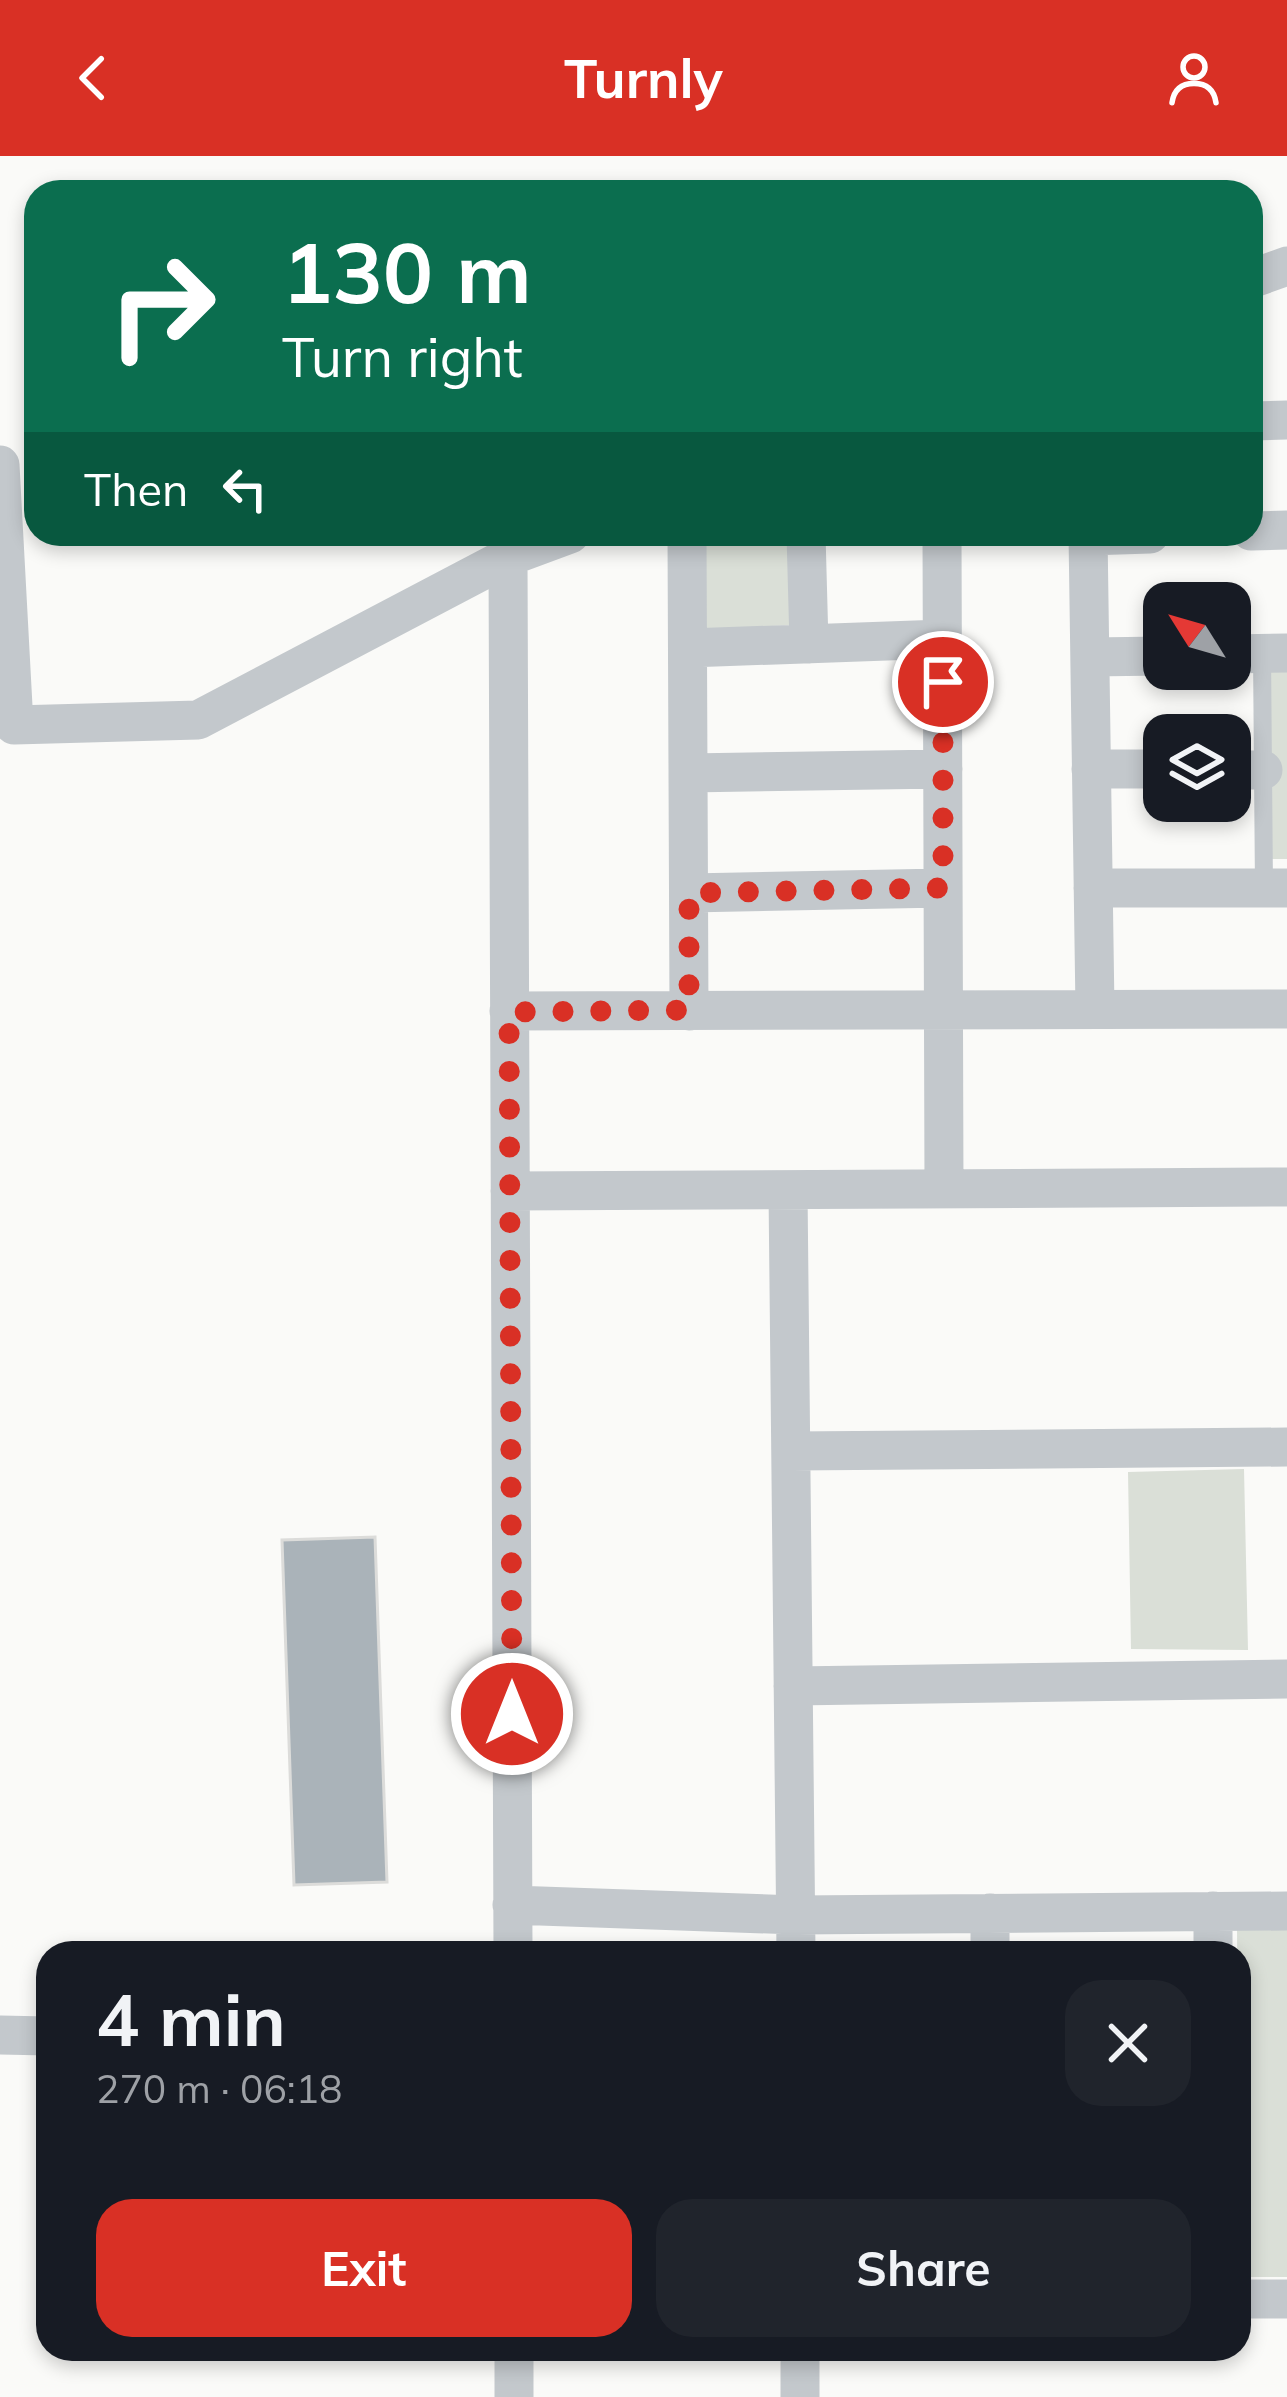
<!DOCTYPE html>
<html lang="en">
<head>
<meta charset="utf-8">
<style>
  :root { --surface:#171b24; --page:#20242c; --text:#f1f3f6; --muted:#9ea1a6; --accent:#d93025 }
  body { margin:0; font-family:Mulish,sans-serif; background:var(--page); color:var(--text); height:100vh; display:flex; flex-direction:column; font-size:45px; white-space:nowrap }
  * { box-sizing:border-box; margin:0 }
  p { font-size:39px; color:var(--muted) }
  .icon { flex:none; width:66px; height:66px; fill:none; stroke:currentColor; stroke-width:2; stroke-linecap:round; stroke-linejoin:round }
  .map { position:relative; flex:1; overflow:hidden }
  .side { position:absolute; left:36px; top:1785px; width:1215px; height:420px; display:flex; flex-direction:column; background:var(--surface); border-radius:36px; box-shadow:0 6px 18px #0003 }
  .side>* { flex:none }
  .banner { position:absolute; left:24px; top:24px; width:1239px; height:366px; border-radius:36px; box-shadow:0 6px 18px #0003; background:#0b6e4f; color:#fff; overflow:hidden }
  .needle { width:78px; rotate:307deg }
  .buttons { position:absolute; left:1143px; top:426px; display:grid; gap:24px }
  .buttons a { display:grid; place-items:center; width:108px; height:108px; border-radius:24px; background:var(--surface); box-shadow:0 6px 18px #0003; font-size:60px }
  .pin { position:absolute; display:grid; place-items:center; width:102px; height:102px; color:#fff; margin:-51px; border:6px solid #fff; border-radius:50%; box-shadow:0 3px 12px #0007 }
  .me { position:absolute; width:132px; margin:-66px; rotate:0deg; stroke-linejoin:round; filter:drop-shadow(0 0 9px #0008) }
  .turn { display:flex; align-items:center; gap:42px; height:252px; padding:0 60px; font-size:54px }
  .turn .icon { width:156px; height:156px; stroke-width:2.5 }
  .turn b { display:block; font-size:84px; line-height:102px }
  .then { display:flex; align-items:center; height:114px; padding:0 60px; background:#0003; gap:24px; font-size:45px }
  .round { display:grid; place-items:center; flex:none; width:126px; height:126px; border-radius:36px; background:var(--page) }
  .overview { display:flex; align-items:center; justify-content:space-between; height:204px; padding:0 60px }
  h1 { font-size:72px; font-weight:700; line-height:90px }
  .action { display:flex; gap:24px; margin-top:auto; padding:24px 60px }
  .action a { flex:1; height:138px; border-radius:36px; background:var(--accent); color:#fff; font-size:48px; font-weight:700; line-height:138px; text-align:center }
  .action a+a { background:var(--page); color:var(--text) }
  header { display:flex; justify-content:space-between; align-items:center; height:156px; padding:0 60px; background:var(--accent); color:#fff; font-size:54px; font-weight:700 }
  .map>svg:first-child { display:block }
  .green { fill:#dadfd7 }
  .building { fill:#aab3b9; stroke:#dcdcda; stroke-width:3 }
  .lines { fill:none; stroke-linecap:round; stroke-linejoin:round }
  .service { stroke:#c3c8cc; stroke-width:18 }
  .minor { stroke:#c3c8cc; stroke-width:39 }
  .route { stroke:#d93025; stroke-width:21; stroke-dasharray:0 37.8 }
</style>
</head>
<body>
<header><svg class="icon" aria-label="back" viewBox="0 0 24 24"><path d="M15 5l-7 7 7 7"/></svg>Turnly<svg class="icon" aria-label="person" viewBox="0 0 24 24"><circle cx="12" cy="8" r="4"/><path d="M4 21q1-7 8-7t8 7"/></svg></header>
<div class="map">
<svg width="1287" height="2241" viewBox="0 0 1287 2241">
  <rect width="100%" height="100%" fill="#fafaf8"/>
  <!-- green -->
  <path class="green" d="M701,378H792L793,469L697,474Z
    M1270,510H1287V703H1271Z
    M1244,1313L1248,1494L1131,1493L1128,1316Z
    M1237,1768H1287V2121H1239Z"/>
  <!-- building -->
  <path class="building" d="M375,1381L387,1726L294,1729L282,1384Z"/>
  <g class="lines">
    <!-- service -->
    <path class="service" d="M1262,497L1264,732"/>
    <!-- minor -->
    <path class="minor" d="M1251,123L1287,110
      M1251,265L1287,264
      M0,309L14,569L198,564L508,401L570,378
      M1251,375L1287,374
      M687,378L689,855
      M806,378L809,488
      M942,378L944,1033
      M1088,378L1095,853
      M1088,380L1150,378
      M508,401L513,1797
      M688,492L943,483
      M1230,498L1287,497
      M1090,501L1164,500
      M1091,613H1164
      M1230,614H1263
      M688,617L943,613
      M1093,732H1287
      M689,737L943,732
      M509,855L1287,853
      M788,1034L796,1797
      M510,1035L1287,1031
      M791,1295L1287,1291
      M793,1530L1287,1523
      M512,1749L796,1759L1287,1755
      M1213,1755V1797
      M990,1757V1797
      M0,1879L48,1880
      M1239,2143H1287
      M514,2193V2241
      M800,2193V2241"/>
  </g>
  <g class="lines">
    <!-- route -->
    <path class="route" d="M512,1558L509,856L689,854V737L943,732V526"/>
  </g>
</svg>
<div class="buttons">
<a><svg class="needle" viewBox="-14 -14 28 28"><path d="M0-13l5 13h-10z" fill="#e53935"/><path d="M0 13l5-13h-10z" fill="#9ea1a6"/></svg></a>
<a><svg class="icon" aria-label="layers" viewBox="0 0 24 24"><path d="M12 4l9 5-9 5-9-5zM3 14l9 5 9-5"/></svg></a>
</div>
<div class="pin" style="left:943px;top:526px;background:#d93025"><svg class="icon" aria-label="arrive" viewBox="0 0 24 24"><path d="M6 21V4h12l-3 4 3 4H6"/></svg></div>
<svg class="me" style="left:512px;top:1558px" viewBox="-20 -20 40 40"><circle r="17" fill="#d93025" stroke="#fff" stroke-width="3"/><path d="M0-11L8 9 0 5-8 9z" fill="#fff"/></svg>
<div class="banner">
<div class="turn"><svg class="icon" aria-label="right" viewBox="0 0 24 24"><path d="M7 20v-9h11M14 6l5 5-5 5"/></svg><div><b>130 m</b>Turn right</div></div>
<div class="then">Then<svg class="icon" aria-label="left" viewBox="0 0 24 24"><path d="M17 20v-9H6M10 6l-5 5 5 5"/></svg></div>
</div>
<section class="side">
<div class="overview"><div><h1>4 min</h1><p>270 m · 06:18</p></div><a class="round"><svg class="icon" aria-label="close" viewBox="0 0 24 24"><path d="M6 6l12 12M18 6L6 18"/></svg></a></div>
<div class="action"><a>Exit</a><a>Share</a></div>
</section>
</div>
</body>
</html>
